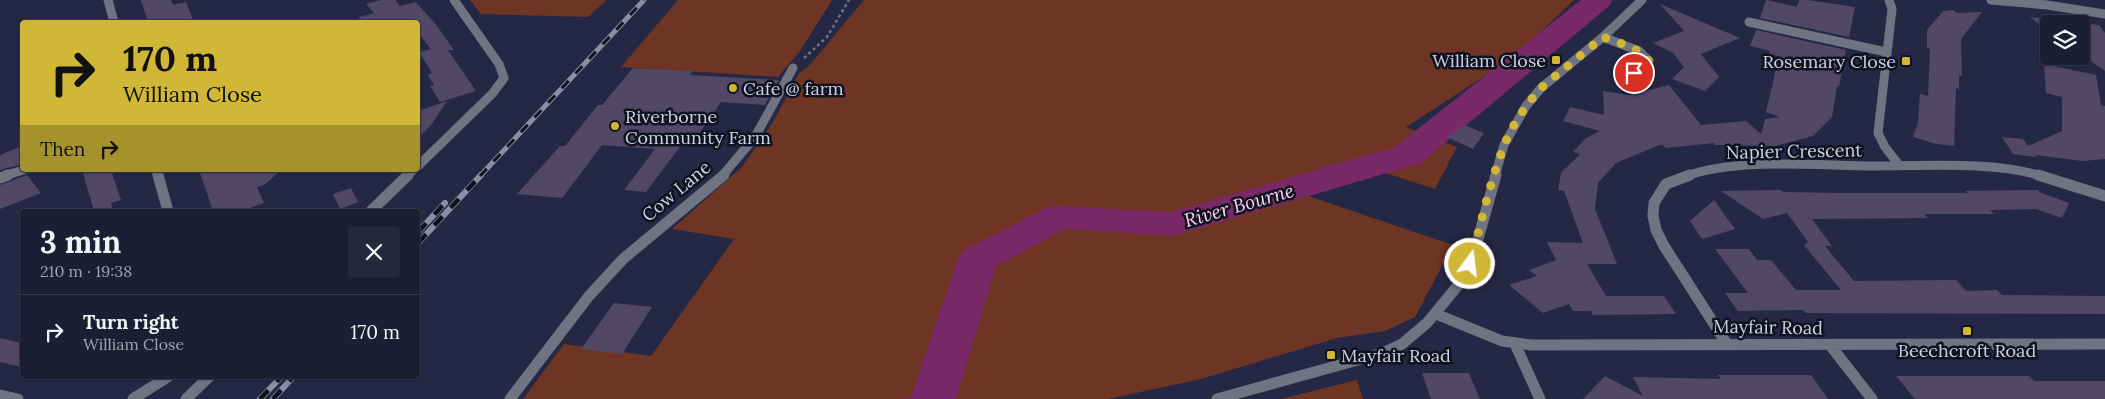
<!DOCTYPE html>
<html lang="en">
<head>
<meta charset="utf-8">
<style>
  :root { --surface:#1c1e33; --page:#25273b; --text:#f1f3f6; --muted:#a0a2ac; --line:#3a3c4e }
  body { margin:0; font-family:Lora,serif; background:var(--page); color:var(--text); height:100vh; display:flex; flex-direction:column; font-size:19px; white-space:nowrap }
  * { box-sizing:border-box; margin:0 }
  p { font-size:16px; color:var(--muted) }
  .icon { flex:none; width:28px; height:28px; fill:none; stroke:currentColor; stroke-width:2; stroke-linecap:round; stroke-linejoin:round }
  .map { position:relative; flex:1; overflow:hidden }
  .sheet { position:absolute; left:20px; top:209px; width:400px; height:170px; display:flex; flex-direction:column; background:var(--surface); border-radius:5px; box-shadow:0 1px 4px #0004,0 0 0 1px var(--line) }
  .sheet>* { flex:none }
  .hud { position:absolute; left:20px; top:20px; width:400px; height:152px; border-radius:5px; box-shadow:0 1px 4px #0004,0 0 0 1px var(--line); background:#d0b736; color:#111; overflow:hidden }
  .controls { position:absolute; left:2040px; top:15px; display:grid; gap:10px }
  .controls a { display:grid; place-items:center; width:50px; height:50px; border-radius:5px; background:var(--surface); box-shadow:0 1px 4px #0004,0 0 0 1px var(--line); font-size:25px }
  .pin { position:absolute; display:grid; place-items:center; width:42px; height:42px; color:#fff; margin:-21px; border:2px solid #fff; border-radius:50%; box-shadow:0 1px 5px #0007 }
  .me { position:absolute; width:55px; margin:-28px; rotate:15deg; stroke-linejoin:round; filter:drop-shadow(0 0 4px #0008) }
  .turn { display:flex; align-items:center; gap:18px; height:105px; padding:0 20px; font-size:22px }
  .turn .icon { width:65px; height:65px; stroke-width:2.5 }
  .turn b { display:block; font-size:35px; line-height:42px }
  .then { display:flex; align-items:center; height:48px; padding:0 20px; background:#0003; gap:10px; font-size:19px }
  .round { display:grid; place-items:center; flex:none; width:52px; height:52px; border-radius:5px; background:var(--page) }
  .headline { display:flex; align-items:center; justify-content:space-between; height:85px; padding:0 20px }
  h1 { font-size:30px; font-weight:700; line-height:38px }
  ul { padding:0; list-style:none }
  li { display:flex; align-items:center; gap:15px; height:75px; padding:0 20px; border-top:1px solid var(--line) }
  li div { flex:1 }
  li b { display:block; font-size:19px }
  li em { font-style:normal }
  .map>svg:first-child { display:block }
  .green { fill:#6e3524 }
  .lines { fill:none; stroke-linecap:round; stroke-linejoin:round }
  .river { fill:#7a2968; fill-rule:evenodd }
  .building { fill:#514866 }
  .path { stroke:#6f7289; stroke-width:2.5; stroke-dasharray:3 3; stroke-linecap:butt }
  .service-far1 { stroke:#707382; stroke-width:9 }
  .service { stroke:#707382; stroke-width:11 }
  .minor-far1 { stroke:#707382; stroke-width:9 }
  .minor { stroke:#707382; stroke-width:11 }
  .tertiary-far1 { stroke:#707382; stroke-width:9 }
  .tertiary { stroke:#707382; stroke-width:11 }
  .rail-far1-casing { stroke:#8b8ea4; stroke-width:5 }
  .rail-casing { stroke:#8b8ea4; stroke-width:6 }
  .rail-far1 { stroke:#10121f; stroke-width:3; stroke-dasharray:10; stroke-linecap:butt }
  .rail { stroke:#10121f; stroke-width:4.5; stroke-dasharray:12; stroke-linecap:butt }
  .route { stroke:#d0b736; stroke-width:9; stroke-dasharray:0 16.2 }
  .poi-dot { fill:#d0b736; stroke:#10121f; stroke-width:2 }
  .labels { text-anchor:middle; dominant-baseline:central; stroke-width:5; stroke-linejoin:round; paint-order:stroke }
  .poi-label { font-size:18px; fill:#ced1e3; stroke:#10121f; text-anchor:start }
  .street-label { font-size:18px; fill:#ced1e3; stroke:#10121f }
  .water-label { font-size:19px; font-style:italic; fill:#fdceee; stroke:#10121f }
</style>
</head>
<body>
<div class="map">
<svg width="2105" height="399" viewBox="0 0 2105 399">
  <rect width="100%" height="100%" fill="#252844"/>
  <!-- green -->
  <path class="green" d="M470,0H607L588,17L481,14Z
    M678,0H832L800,51L778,77L621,67Z
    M864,0H1574L1514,57L1406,127L1457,147L1435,189L1382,172L1305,195L1453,245L1415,317L1385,331L1337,338L1201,379L1108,399H523L564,344L651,356L734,239L672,229L742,167L773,122L799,73L809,66Z
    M1357,380L1363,399H1281Z"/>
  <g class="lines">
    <!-- river -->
    <path class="river" d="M1581,0H1613L1609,6L1421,163L1173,236L1065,229L996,266L956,399H910L958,259L964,250L1044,209L1058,206L1171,212L1395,147Z"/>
  </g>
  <!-- building -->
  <path class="building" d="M141,0H171L173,5L186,2L194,22H148Z
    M381,0H395L400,6L416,2L437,26L454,50H448L476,91L440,102L430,86L434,85L428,75L432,73L419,52L431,49L418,33V22H360L359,17L374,13L366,4Z
    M1766,0L1797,7L1799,0H1808L1855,7L1849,37L1760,18Z
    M1660,4L1740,38L1701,54L1719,77L1705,91L1672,79L1684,67L1673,53L1653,43L1684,31Z
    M1953,10L1957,13L1982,12L1961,39L1962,76L1959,75V89L1956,88L1954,146L1936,144L1913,137L1918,123L1920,94L1928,96L1930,49L1927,48V30L1943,11Z
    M2030,17L2099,25L2105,33V71L2081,54V24H2049V31Z
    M1756,30L1846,50L1839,87L1837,86L1832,117L1813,136L1775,146L1715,145L1714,143L1666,148L1662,144L1616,163L1598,183L1595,209L1617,264H1587L1606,296H1664L1676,314L1593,315L1591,311H1573L1569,304L1543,313L1509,285L1537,276L1529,270L1556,260L1547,242L1583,243L1564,191L1558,190L1561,173L1580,154L1573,152L1586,138L1600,131L1563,121L1570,107L1604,115L1603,91L1629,95L1669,85L1701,125L1746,121L1761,134L1765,119L1780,117L1766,112L1779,56L1769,54L1770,51L1750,46Z
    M2044,64L2096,75L2101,105L2105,106V159L2082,161L2035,155L2037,157L2013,154L2002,137L2023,139L2028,146L2062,131V97L2046,93Z
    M633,68L693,71L690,75L779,80L765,105L721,102L692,144H682L646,192L624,190L655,149L602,145L562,198L517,194L560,146H565L598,105H602Z
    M447,101L431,125L418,138V111Z
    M1464,125L1484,133L1473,149L1447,137Z
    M22,146V164L0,170V155Z
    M82,170H111L121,200L111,203L113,211H94Z
    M199,170H281L264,185L257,187L264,203L250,208L252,211H213Z
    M27,175L41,193L0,209V185Z
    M351,188L358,202L340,209L333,194Z
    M1781,190L1783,192L1840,193H1968L1965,191L2038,190L2039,192L2069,203L2062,218L2036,209L1990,210L1994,214H1924L1928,218L1812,219L1832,246H1825L1854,281L1956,280L1966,291L1997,290L2002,295L2105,296V314L1806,313L1803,310L1738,311L1725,293H1748L1715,249H1749L1757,260H1771L1796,290H1841L1804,245L1808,242L1787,213L1763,219L1721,191Z
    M1714,200L1735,229L1702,239L1690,221Z
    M614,303L652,307L622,354L581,349Z
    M0,338L22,343V367L0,362Z
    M1422,373H1469L1480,399H1431Z
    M1718,375H1811L1828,399H1583L1605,376L1643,396L1633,377L1721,379Z
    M1896,376H2029L2034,381H2105V399H1915Z"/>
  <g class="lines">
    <!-- path -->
    <path class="path" d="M804,58L827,37L849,0"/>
    <!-- service-far1 -->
    <path class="service-far1" d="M722,176L755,137L793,68"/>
    <!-- service -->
    <path class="service" d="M510,399L589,296L623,259L724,175"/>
    <!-- minor-far1 -->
    <path class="minor-far1" d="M1889,0L1892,9L1878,133L1885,147L1899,165
      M1991,0L2047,5L2105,14
      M1749,22L1886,52
      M1603,37L1639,51L1649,61L1647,65L1620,81
      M418,166L492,94L504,78L499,64L454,0
      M4,176L23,170
      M406,176L413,170
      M1686,176C1739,157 1819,166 1875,166C1927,166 1993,161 2042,176"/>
    <!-- minor -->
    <path class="minor" d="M1690,175L1666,184L1654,203L1653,216L1656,230L1664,246L1727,344
      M2038,175L2105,196
      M0,178L8,175
      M371,211L408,175
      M1436,314L1502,341L1531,345L2105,344
      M1515,344L1540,399
      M1830,345L1872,399
      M0,395L18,399
      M133,399L169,376"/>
    <!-- tertiary-far1 -->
    <path class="tertiary-far1" d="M108,0L114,22
      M156,170L158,176
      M1495,176L1504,145L1526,106L1541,88L1603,37L1642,0"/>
    <!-- tertiary -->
    <path class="tertiary" d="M158,175L168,211
      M186,399L210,376
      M1217,399L1383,353L1402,344L1427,323L1460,283L1471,264L1496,175"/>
    <!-- rail-far1 casing -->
    <g class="rail-far1-casing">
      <path id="rail-far1" d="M480,176L644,0"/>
    </g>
    <!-- rail casing -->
    <g class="rail-casing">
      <path id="rail" d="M418,232L445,203
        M418,243L481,175
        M260,399L282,376
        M273,399L294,376"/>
    </g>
    <!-- rail-far1 -->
    <use href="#rail-far1" class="rail-far1"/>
    <!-- rail -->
    <use href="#rail" class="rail"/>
  </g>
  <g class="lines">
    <!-- route -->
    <path class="route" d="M1470,264C1481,225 1489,184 1504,146C1512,125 1526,105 1541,88L1603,37C1618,43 1639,47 1649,61L1647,65L1634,73"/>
  </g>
  <!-- markers -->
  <g class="poi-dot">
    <rect x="1551" y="55" width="10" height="10" rx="2.5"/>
    <rect x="1901" y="56" width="10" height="10" rx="2.5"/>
    <circle cx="733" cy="88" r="5"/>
    <circle cx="615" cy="126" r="5"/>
    <rect x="1962" y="326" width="10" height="10" rx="2.5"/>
    <rect x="1326" y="350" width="10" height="10" rx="2.5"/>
  </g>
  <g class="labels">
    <!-- poi labels -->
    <g class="poi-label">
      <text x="1546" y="60" text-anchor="end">William Close</text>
      <text x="1896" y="61" text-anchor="end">Rosemary Close</text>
      <text x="743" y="88">Cafe @ farm</text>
      <text x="625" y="116">Riverborne<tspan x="625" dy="21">Community Farm</tspan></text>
      <text x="1967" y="350" text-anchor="middle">Beechcroft Road</text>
      <text x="1341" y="355">Mayfair Road</text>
    </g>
    <!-- street labels -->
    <g class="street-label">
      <text transform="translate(1794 151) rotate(-1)">Napier Crescent</text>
      <text transform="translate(676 191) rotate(-40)">Cow Lane</text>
      <text transform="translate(1768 327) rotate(1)">Mayfair Road</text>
    </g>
    <!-- water labels -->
    <g class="water-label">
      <text transform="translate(1239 205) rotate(-16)">River Bourne</text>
    </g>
  </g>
</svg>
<div class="controls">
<a><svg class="icon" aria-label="layers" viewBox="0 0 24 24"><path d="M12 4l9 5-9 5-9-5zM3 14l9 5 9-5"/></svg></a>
</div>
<div class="pin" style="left:1634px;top:73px;background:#d93025"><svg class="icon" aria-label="arrive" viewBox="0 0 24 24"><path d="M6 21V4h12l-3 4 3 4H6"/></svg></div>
<svg class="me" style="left:1470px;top:264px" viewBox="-20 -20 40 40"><circle r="17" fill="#d0b736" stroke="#fff" stroke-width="3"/><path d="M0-11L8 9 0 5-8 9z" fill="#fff"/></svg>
<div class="hud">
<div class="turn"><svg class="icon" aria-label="right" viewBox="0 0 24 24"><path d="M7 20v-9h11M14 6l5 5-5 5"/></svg><div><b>170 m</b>William Close</div></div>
<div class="then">Then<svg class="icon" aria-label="right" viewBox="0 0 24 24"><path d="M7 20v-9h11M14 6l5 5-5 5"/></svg></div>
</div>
<section class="sheet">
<div class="headline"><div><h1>3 min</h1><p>210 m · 19:38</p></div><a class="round"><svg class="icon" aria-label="close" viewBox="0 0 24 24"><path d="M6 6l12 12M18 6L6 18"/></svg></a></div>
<ul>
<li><svg class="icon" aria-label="right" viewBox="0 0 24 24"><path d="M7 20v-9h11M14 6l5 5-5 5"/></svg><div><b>Turn right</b><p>William Close</p></div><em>170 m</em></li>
</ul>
</section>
</div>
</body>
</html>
